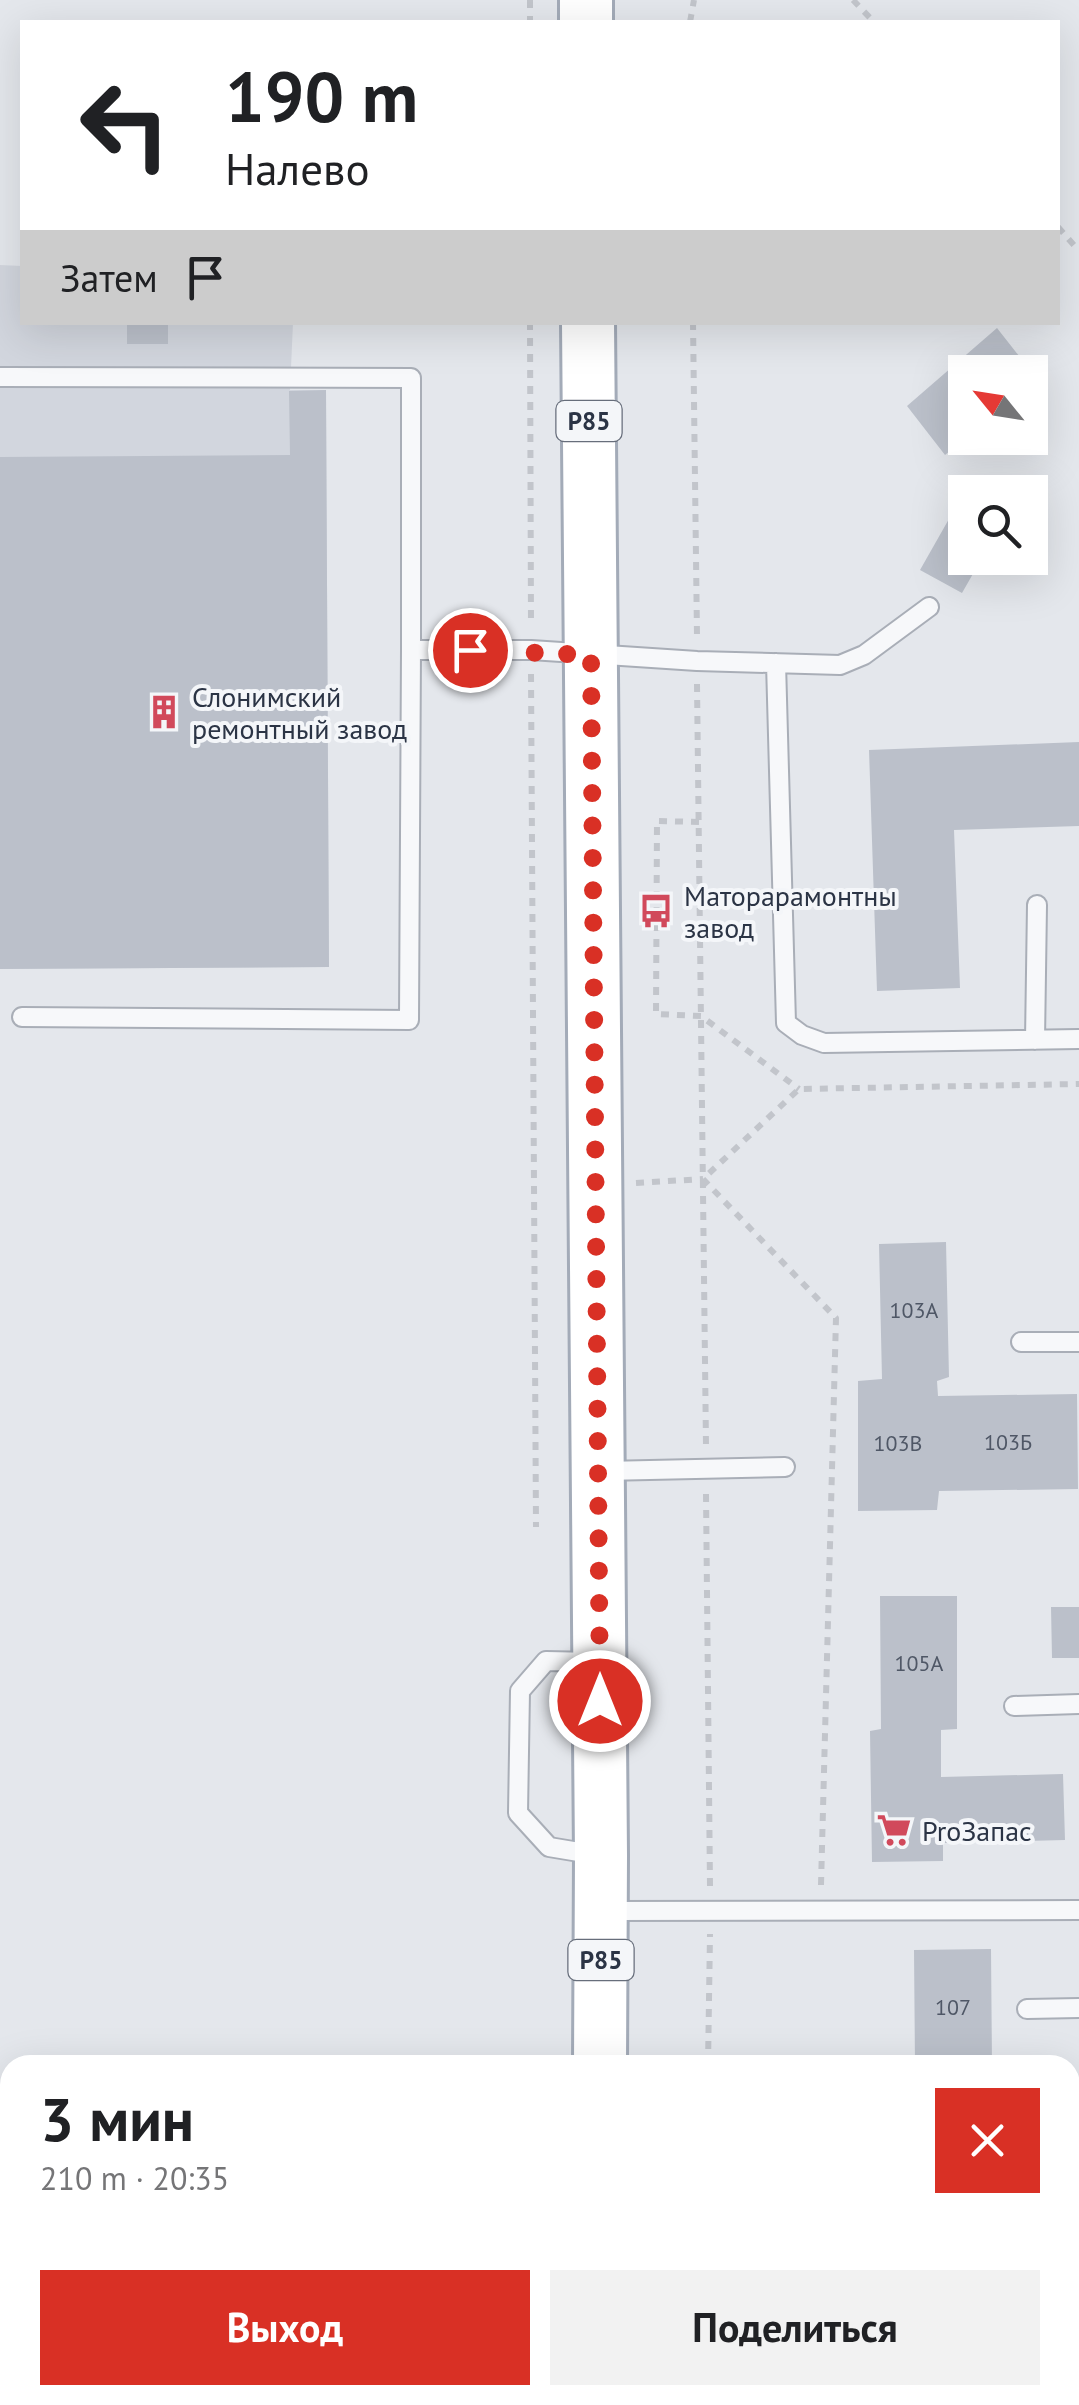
<!DOCTYPE html>
<html lang="ru">
<head>
<meta charset="utf-8">
<style>
  :root { --surface:#fff; --page:#f2f2f2; --text:#202124; --muted:#757577; --accent:#d93025 }
  body { margin:0; font-family:"PT Sans",sans-serif; background:var(--page); color:var(--text); height:100vh; display:flex; flex-direction:column; font-size:38px; white-space:nowrap }
  * { box-sizing:border-box; margin:0 }
  p { font-size:32px; color:var(--muted) }
  .icon { flex:none; width:55px; height:55px; fill:none; stroke:currentColor; stroke-width:2; stroke-linecap:round; stroke-linejoin:round }
  .map { position:relative; flex:1; overflow:hidden }
  .drawer { position:absolute; left:0px; top:2055px; width:1080px; height:350px; display:flex; flex-direction:column; background:var(--surface); border-radius:30px 30px 0 0; box-shadow:0 10px 40px #0002 }
  .drawer>* { flex:none }
  .banner { position:absolute; left:20px; top:20px; width:1040px; height:305px; border-radius:0px; box-shadow:0 10px 40px #0002; background:#fff; color:var(--text); overflow:hidden }
  .needle { width:65px; rotate:300deg }
  .tools { position:absolute; left:948px; top:355px; display:grid; gap:20px }
  .tools a { display:grid; place-items:center; width:100px; height:100px; border-radius:0px; background:var(--surface); box-shadow:0 10px 40px #0002; font-size:50px }
  .pin { position:absolute; display:grid; place-items:center; width:85px; height:85px; color:#fff; margin:-42px; border:5px solid #fff; border-radius:50%; box-shadow:0 2px 10px #0007 }
  .me { position:absolute; width:110px; margin:-55px; rotate:0deg; stroke-linejoin:round; filter:drop-shadow(0 0 8px #0008) }
  .turn { display:flex; align-items:center; gap:35px; height:210px; padding:0 40px; font-size:45px }
  .turn .icon { width:130px; height:130px; stroke-width:2.5 }
  .turn b { display:block; font-size:70px; line-height:85px }
  .then { display:flex; align-items:center; height:95px; padding:0 40px; background:#0003; gap:20px; font-size:38px }
  .round { display:grid; place-items:center; flex:none; width:105px; height:105px; border-radius:0px; background:var(--page) }
  .headline { display:flex; align-items:center; justify-content:space-between; height:170px; padding:0 40px }
  h1 { font-size:60px; font-weight:700; line-height:75px }
  .cta { display:flex; gap:20px; margin-top:auto; padding:20px 40px }
  .cta a { flex:1; height:115px; border-radius:0px; background:var(--accent); color:#fff; font-size:40px; font-weight:700; line-height:115px; text-align:center }
  .cta a+a { background:var(--page); color:var(--text) }
  .map>svg:first-child { display:block }
  .built { fill:#d2d6de }
  .building { fill:#bbc0ca }
  .lines { fill:none; stroke-linecap:round; stroke-linejoin:round }
  .lane-casing { stroke:#a9aeb7; stroke-width:22 }
  .primary-casing { stroke:#a3abb8; stroke-width:58 }
  .path { stroke:#c2c5cb; stroke-width:6; stroke-dasharray:8 8; stroke-linecap:butt }
  .lane { stroke:#f7f8fa; stroke-width:18 }
  .primary { stroke:#fff; stroke-width:52 }
  .route { stroke:#d93025; stroke-width:18; stroke-dasharray:0 32.4 }
  .labels { text-anchor:middle; dominant-baseline:central; stroke-width:8; stroke-linejoin:round; paint-order:stroke }
  .number-label { font-size:22px; fill:#4f5766 }
  .shield { fill:#f4f6f9; stroke:#676e7b; stroke-width:2.5 }
  .shield-label { font-size:25px; font-weight:bold; fill:#2b3445 }
  .poi-label { font-size:28px; fill:#2b3445; stroke:#f4f6f9; text-anchor:start }
</style>
</head>
<body>
<div class="map">
<svg width="1079" height="2405" viewBox="0 0 1079 2405">
  <rect width="100%" height="100%" fill="#e4e7ec"/>
  <!-- built -->
  <path class="built" d="M0,265L22,266V322L293,323L290,390H326L329,967L0,969Z"/>
  <!-- building -->
  <path class="building" d="M127,322H168V344H127Z
    M997,328L1038,380L1030,386V372H965V439L945,455L907,406Z
    M326,390L329,967L0,969V457L290,455L289,391Z
    M962,496L965,497V558H982L962,593L920,570Z
    M1079,742V826L954,830L960,988L877,991L869,750Z
    M946,1242L949,1377L937,1381L938,1396L1077,1394L1078,1489L939,1491L937,1510L858,1511V1381L882,1379L879,1244Z
    M880,1596H957V1729L941,1730V1777L1063,1774L1065,1840L943,1843V1861L872,1862L870,1731L881,1729Z
    M1051,1607H1079V1658H1052Z
    M991,1949L992,2065H915L914,1950Z
    M1070,2107H1079V2203H1070Z
    M903,2395H981V2405H903Z"/>
  <g class="lines">
    <!-- lane casing -->
    <g class="lane-casing">
      <path id="lane" d="M0,377L411,378V650H531L697,661L840,665L864,655L929,607
        M776,663L786,1023L802,1035L824,1043L1079,1039
        M22,1017L409,1020L411,650
        M1035,1040L1037,905
        M1021,1342H1079
        M604,1471L785,1467
        M594,1662L546,1661L520,1691L518,1813L549,1847L597,1855
        M1014,1706L1079,1704
        M607,1911L1079,1910
        M1027,2009L1079,2008"/>
    </g>
    <!-- primary casing -->
    <g class="primary-casing">
      <path id="primary" d="M586,0V22
        M588,322L601,1856L600,2065
        M598,2405V2395"/>
    </g>
    <!-- path -->
    <path class="path" d="M530,0V22
      M853,0L874,22
      M690,22L694,0
      M1058,227L1079,251
      M530,322L531,626
      M693,322L697,636
      M531,674L536,1527
      M697,684L706,1446
      M699,822L657,821L656,1014L701,1016L799,1089
      M636,1183L703,1179
      M706,1494L710,1886
      M821,1885L836,1318L703,1179L799,1089L1079,1084
      M708,2065L710,1934
      M703,2405V2395"/>
    <!-- lane -->
    <use href="#lane" class="lane"/>
    <!-- primary -->
    <use href="#primary" class="primary"/>
  </g>
  <g class="lines">
    <!-- route -->
    <path class="route" d="M470,650L591,655L600,1701"/>
  </g>
  <!-- icons -->
  <defs>
    <g id="building-bare" transform="scale(2.7)"><path d="M-4-6H4V6H1V3H-1V6H-4ZM-2.5-4.3h1.7v1.8h-1.7ZM.8-4.3h1.7v1.8H.8ZM-2.5-1h1.7V.8h-1.7ZM.8-1h1.7V.8H.8Z" fill="#d1495b" stroke="#f4f6f9" stroke-width="2.5" paint-order="stroke"/></g>
    <g id="bus-bare" transform="scale(2.7)"><path d="M-5-6H5V4H4V6H2V4H-2V6H-4V4H-5ZM-3.5-4V0h7V-4ZM-3.5 1.2v1.5H-2V1.2ZM2 1.2v1.5H3.5V1.2Z" fill="#d1495b" stroke="#f4f6f9" stroke-width="2.5" paint-order="stroke"/></g>
    <g id="supermarket-bare" transform="scale(2.7)"><path d="M-6-5.5h2.5l.6 2H6L4.5 2H-2.5L-4.4-4H-6ZM-1.5 3.2a1.3 1.3 0 1 0 .1 0ZM3 3.2a1.3 1.3 0 1 0 .1 0Z" fill="#d1495b" stroke="#f4f6f9" stroke-width="2.5" paint-order="stroke"/></g>
  </defs>
  <g fill-rule="evenodd">
    <use href="#building-bare" x="164" y="712"/>
    <use href="#bus-bare" x="656" y="911"/>
    <use href="#supermarket-bare" x="894" y="1830"/>
  </g>
  <g class="labels">
    <!-- number labels -->
    <g class="number-label">
      <text x="914" y="1310">103А</text>
      <text x="1008" y="1442">103Б</text>
      <text x="898" y="1443">103В</text>
      <text x="919" y="1663">105А</text>
      <text x="953" y="2007">107</text>
    </g>
    <!-- shield labels -->
    <g class="shield">
      <rect x="556.5" y="401" width="65" height="40" rx="8"/>
      <rect x="568.5" y="1940" width="65" height="40" rx="8"/>
    </g>
    <g class="shield-label">
      <text x="589" y="421">Р85</text>
      <text x="601" y="1960">Р85</text>
    </g>
    <!-- poi labels -->
    <g class="poi-label">
      <text x="192" y="696">Слонимский<tspan x="192" dy="32">ремонтный завод</tspan></text>
      <text x="684" y="895">Маторарамонтны<tspan x="684" dy="32">завод</tspan></text>
      <text x="922" y="1830">ProЗапас</text>
    </g>
  </g>
</svg>
<div class="tools">
<a><svg class="needle" viewBox="-14 -14 28 28"><path d="M0-13l5 13h-10z" fill="#e53935"/><path d="M0 13l5-13h-10z" fill="#757577"/></svg></a>
<a><svg class="icon" aria-label="search" viewBox="0 0 24 24"><circle cx="10" cy="10" r="6"/><path d="M15 15l6 6"/></svg></a>
</div>
<div class="pin" style="left:470px;top:650px;background:#d93025"><svg class="icon" aria-label="arrive" viewBox="0 0 24 24"><path d="M6 21V4h12l-3 4 3 4H6"/></svg></div>
<svg class="me" style="left:600px;top:1701px" viewBox="-20 -20 40 40"><circle r="17" fill="#d93025" stroke="#fff" stroke-width="3"/><path d="M0-11L8 9 0 5-8 9z" fill="#fff"/></svg>
<div class="banner">
<div class="turn"><svg class="icon" aria-label="left" viewBox="0 0 24 24"><path d="M17 20v-9H6M10 6l-5 5 5 5"/></svg><div><b>190 m</b>Налево</div></div>
<div class="then">Затем<svg class="icon" aria-label="arrive" viewBox="0 0 24 24"><path d="M6 21V4h12l-3 4 3 4H6"/></svg></div>
</div>
<section class="drawer">
<div class="headline"><div><h1>3 мин</h1><p>210 m · 20:35</p></div><a class="round" style="background:#d93025;color:#fff"><svg class="icon" aria-label="close" viewBox="0 0 24 24"><path d="M6 6l12 12M18 6L6 18"/></svg></a></div>
<div class="cta"><a>Выход</a><a>Поделиться</a></div>
</section>
</div>
</body>
</html>
